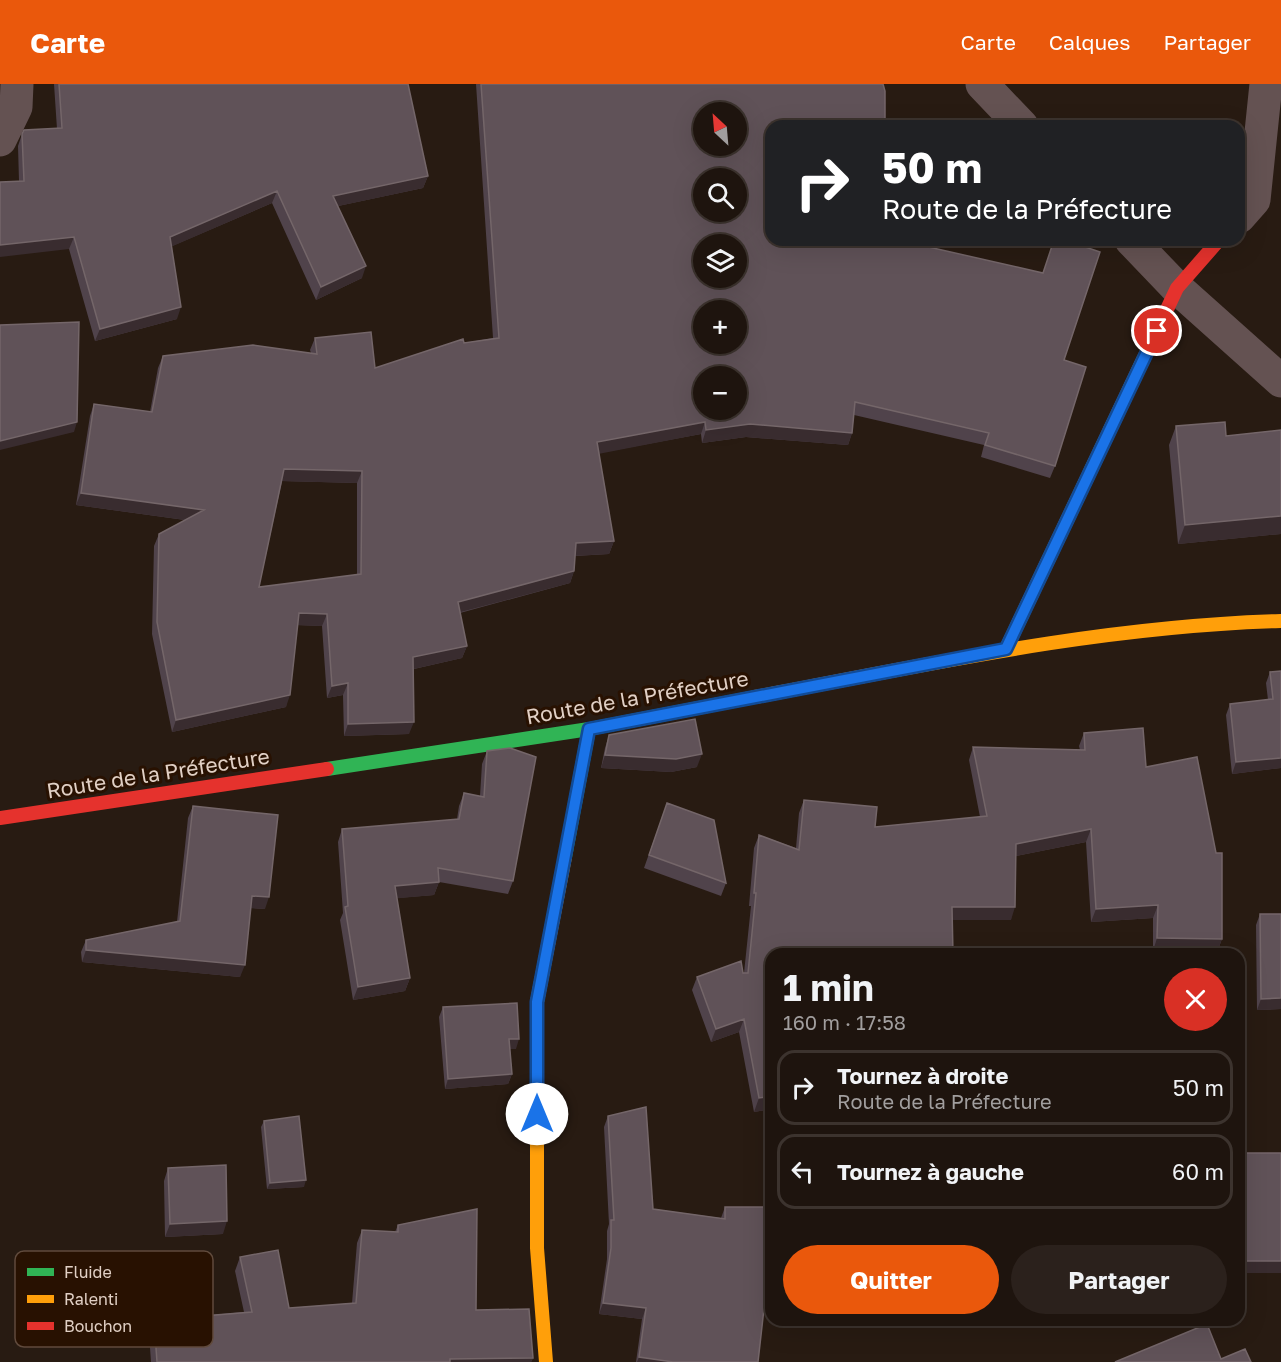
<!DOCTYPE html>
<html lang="fr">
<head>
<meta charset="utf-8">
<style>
  :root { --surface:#1e140e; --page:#2b211c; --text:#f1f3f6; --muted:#a19e9e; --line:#3c332e; --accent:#ea580c }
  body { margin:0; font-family:"Golos Text",sans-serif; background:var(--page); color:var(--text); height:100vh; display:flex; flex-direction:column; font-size:22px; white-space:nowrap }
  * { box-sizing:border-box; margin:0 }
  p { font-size:20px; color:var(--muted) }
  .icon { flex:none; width:33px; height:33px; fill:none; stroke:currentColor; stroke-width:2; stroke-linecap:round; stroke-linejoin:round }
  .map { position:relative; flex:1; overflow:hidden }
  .panel { position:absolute; left:765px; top:864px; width:480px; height:378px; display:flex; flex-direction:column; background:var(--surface); border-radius:18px; box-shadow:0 6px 24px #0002,0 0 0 2px var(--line) }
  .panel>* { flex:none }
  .guide { position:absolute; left:765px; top:36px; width:480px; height:126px; border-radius:18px; box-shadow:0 6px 24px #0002,0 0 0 2px var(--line); background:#202124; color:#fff; overflow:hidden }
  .needle { width:39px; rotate:334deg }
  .fabs { position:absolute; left:693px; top:18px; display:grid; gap:12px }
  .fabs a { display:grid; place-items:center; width:54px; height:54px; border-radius:50%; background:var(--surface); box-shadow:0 6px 24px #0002,0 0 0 2px var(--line); font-size:30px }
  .pin { position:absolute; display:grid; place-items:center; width:51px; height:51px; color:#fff; margin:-26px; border:3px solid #fff; border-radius:50%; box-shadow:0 2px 6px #0007 }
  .me { position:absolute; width:66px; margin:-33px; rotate:0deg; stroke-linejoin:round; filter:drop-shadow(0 0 4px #0008) }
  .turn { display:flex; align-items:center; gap:21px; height:126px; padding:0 18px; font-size:27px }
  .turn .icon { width:78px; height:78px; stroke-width:2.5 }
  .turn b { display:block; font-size:42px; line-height:51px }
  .round { display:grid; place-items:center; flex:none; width:63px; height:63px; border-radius:32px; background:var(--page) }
  .summary { display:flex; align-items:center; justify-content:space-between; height:102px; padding:0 18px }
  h1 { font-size:36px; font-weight:700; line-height:45px }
  .action { display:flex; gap:12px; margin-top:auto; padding:12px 18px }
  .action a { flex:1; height:69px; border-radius:36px; background:var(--accent); color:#fff; font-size:24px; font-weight:700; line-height:69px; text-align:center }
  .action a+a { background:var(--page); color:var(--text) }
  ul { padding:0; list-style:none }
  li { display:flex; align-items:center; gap:18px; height:75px; margin:0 12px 9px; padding:0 6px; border:3px solid var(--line); border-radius:18px }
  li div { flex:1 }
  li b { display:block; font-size:22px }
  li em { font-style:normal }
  header { display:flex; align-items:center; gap:36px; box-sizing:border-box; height:84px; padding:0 30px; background:var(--accent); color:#fff }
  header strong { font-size:28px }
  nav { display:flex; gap:33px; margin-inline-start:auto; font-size:21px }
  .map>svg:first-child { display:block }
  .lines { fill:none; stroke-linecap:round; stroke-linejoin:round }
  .street { stroke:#645252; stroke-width:33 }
  .fast { stroke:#30b455; stroke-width:14 }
  .slow { stroke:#ff9f0a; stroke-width:14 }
  .jam { stroke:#e5322d; stroke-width:14 }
  .wall { fill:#50434b; fill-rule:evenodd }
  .shaded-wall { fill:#392c2f }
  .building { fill:#605258; stroke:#746669; stroke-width:1.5; fill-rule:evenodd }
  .route-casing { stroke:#114b97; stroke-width:15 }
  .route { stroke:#1a73e8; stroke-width:10 }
  .labels { text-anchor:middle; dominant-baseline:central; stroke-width:6; stroke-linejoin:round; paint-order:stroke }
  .street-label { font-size:21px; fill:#e1d0c5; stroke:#281101 }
  .key { fill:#281101; stroke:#604a3c; stroke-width:1.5 }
  .key-label { font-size:16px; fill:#e1d0c5 }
</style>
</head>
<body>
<header>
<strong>Carte</strong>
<nav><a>Carte</a><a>Calques</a><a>Partager</a></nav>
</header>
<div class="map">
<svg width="1281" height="1278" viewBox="0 0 1281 1278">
  <rect width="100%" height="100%" fill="#281b12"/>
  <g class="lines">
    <!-- street -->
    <path class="street" d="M982,0L1022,42
      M0,56L16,23L17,0
      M1239,133L1254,116L1266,0
      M1131,156L1177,204L1281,297"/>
    <!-- fast -->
    <path class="fast" d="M327,685L589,645L755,613
      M565,773L589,645"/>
    <!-- slow -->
    <path class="slow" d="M1006,565L1153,255
      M755,613C929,580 1103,542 1281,537
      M546,1278L537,1164V918L565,773"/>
    <!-- jam -->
    <path class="jam" d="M1153,255L1177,204L1219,156
      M0,734L327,685"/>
  </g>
  <!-- wall -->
  <path class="wall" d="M54,0H408L428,92L423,104L338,122L362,194L316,216L272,119L172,162L177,235L95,257L69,165L19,97L18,62L22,50L57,45Z
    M476,0H883L771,156L1064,276L1055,382L1050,394L981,373L984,361L854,331L852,349L848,361L746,353L702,359L701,350L599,369L614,457L609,470L575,472L574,487L570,499L460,529L467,562L462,574L414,585L409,650L344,652L343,611L327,614L322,542L297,541L286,623L172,648L152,550L154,462L159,450L185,436L76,421L90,332L94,320L150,328L158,284L163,272L311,269L310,266L315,254L375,284L464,259L493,254ZM282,397L357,399V491L259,503Z
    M1176,342L1226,352L1281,346V450L1178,460L1169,361Z
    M1281,587V684L1232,690L1226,631L1230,620L1268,616L1266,599L1270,588Z
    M1084,649L1146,683L1222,855L1217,868L1153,867V834L1091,838L1086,758L1016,772L1011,836H952L771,1025L754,1028L739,948L711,958L692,906L697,893L744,889L751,822H749L754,764L759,751L796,764L799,729L804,716L875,743L980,733L969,676L973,663L1080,666L1079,662Z
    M609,651L697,683L671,688L601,684L605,664Z
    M487,667L513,797L508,810L439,798L434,811L397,814L410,894L405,907L353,916L340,836L343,829L338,758L342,745L457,735L459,722L464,709L480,712L482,680Z
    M667,719L726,799L721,812L644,784Z
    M193,722L265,825L251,824L240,893L82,878L81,868L86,856L177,838L188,734Z
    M1260,830L1281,925L1257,926L1256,841Z
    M443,923L516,965H510L512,990L508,1000L445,1005L439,933Z
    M608,1032L653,1125L721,1134L725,1123L764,1138H771V1191H768L758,1278H636L642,1235L599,1230L607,1175V1147L609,1140L604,1043Z
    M264,1037L304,1103L267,1105L261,1043Z
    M168,1084L223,1150L165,1153L164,1097Z
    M398,1141L476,1226L533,1274L531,1278H151L149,1249L154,1236L244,1228L235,1187L240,1173L289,1224L352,1219L357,1159L362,1146L395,1148Z"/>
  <!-- shaded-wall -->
  <path class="shaded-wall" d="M428,92L423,104L329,124L333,112Z
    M277,107L272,119L166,165L170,153Z
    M74,153L69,165L0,173V161Z
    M366,182L362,194L316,216L321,203Z
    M181,223L177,235L95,257L100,245Z
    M77,338L74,348L0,366V357Z
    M705,338L701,350L593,371L597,358Z
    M750,340L852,349L848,361L746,353L702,359L706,346Z
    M284,385L362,387L357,399L280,397Z
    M81,409L204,426L200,438L76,421Z
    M1281,432V450L1178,460L1185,441Z
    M614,457L609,470L572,472L576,459Z
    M574,487L570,499L453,530L458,518Z
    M299,529L327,530L322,542L294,541Z
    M467,562L462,574L409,586L413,573Z
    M348,599L343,611L327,614L332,602Z
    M290,611L286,623L172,648L176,636Z
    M414,638L409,650L344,652L348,640Z
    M702,670L697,683L671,688L601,684L605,671Z
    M1281,674V684L1232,690L1236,678Z
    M1091,745L1086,758L1011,773L1016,760Z
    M439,798L434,811L390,815L395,802Z
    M252,812L269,813L265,825L248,824Z
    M1158,821L1153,834L1091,838L1096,825Z
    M952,823H1015L1011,836H947Z
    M1157,854L1222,855L1217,868L1153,867Z
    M86,866L245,881L240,893L82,878Z
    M410,894L405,907L353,916L358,903Z
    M1281,914V925L1257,926L1261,915Z
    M744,935L739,948L711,958L716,945Z
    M509,955H519L516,965H505Z
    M512,990L508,1000L445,1005L448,995Z
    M771,1012V1025L754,1028L759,1014Z
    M306,1096L304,1103L267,1105L270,1099Z
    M227,1137L223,1150L165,1153L170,1140Z
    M1239,1177H1281V1189H1239Z
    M769,1180H771V1191H765Z
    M603,1219L646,1224L642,1235L599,1230Z
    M639,1273L673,1278H637Z
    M533,1274L531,1278H449L450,1275Z"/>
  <!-- building -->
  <path class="building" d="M59,0H408L428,92L333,112L366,182L321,203L277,107L170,153L181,223L100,245L74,153L0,161V98L24,97L22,50L24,46L62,44Z
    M481,0H883L885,7V42H771V156H898L1043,189L1054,156H1065L1100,168L1064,276L1086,283L1055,382L985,361L989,349L855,318L852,349L750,340L706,346L705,338L597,358L614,457L576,459L574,487L458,518L467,562L413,573L414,638L348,640V599L332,602L327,530L299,529L290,611L176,636L157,538L159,450L204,426L81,409L94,320L152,328L163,272L253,261L317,270L315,254L371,248L375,284L463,255L464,259L499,254ZM704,28H736V62H704ZM704,94H736V128H704ZM704,160H736V194H704ZM704,226H736V260H704ZM704,292H736V326H704ZM284,385L362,387L361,490L259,503Z
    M79,238L77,338L0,357V241Z
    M1225,338L1226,352L1281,346V432L1185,441L1176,342Z
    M1281,587V674L1236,678L1230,620L1273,615L1270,588Z
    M695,635L702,670L676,675L605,671L609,651Z
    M1143,644L1146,683L1197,673L1216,769H1222V855L1157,854L1158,821L1096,825L1091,745L1016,760L1015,823H952L953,870H771V1012L759,1014L744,935L716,945L697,893L741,877L743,889H748L756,809H754L759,751L799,766L804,716L877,723L875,743L987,732L973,663L1085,666L1084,649Z
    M510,664L536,673L513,797L438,784L439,798L395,802L410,894L358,903L345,823L348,822L342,745L459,735L464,709L484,713L487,667Z
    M667,719L714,736L726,799L649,771Z
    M193,722L278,731L269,813L252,812L245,881L86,866V856L180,837Z
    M1260,830H1281V914L1261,915Z
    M517,919L519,955H509L512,990L448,995L443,923Z
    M646,1023L653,1125L725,1135V1123H764V1138H771V1180H769L758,1278H673L639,1273L646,1224L603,1219L611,1164V1136H614L608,1032Z
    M299,1032L306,1096L270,1099L264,1037Z
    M1239,1041L1246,1042L1244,1069H1281V1177H1239Z
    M226,1081L227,1137L170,1140L168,1084Z
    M477,1125L476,1226L529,1225L533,1274L450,1275V1278H157L154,1236L252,1228L240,1173L278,1166L289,1224L356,1219L362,1146L398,1148V1141Z
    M1207,1240L1221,1275L1245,1265L1251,1278H1115Z"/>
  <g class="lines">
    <!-- route casing -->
    <g class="route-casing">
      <path id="route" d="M537,1030V918L589,645L1006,565L1157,247"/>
    </g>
    <!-- route -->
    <use href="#route" class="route"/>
  </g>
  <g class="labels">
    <!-- street labels -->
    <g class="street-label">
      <text transform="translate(637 613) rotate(-10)">Route de la Préfecture</text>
      <text transform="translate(158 689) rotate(-9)">Route de la Préfecture</text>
    </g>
  </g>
  <!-- legend -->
  <rect x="15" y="1167" width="198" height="96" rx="9" class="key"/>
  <rect x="27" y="1184" width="27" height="8" fill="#30b455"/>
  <rect x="27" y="1211" width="27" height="8" fill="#ff9f0a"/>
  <rect x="27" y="1238" width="27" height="8" fill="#e5322d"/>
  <g class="key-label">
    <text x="64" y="1194">Fluide</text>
    <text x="64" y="1221">Ralenti</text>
    <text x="64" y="1248">Bouchon</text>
  </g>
</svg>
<div class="fabs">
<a><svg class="needle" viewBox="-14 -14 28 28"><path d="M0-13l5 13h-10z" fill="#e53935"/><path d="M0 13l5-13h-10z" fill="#a19e9e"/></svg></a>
<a><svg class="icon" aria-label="search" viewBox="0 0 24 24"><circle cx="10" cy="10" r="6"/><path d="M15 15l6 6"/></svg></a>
<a><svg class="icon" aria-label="layers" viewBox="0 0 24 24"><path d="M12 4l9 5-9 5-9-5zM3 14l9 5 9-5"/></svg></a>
<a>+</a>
<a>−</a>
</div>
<div class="pin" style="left:1157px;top:247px;background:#d93025"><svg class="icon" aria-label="arrive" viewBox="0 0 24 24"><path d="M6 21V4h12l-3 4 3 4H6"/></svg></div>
<svg class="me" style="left:537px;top:1030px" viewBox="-20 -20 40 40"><circle r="19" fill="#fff"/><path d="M0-13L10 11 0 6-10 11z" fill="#1a73e8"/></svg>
<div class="guide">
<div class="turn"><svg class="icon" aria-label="right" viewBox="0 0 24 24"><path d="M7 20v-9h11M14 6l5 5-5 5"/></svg><div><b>50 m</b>Route de la Préfecture</div></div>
</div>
<section class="panel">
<div class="summary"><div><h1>1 min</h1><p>160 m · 17:58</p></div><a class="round" style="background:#d93025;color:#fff"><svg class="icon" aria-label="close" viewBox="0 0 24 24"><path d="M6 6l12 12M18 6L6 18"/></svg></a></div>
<ul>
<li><svg class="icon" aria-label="right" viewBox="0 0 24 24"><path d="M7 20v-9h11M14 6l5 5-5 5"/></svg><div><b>Tournez à droite</b><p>Route de la Préfecture</p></div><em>50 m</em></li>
<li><svg class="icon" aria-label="left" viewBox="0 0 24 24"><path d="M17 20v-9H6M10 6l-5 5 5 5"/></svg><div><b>Tournez à gauche</b></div><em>60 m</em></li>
</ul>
<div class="action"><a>Quitter</a><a>Partager</a></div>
</section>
</div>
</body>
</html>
